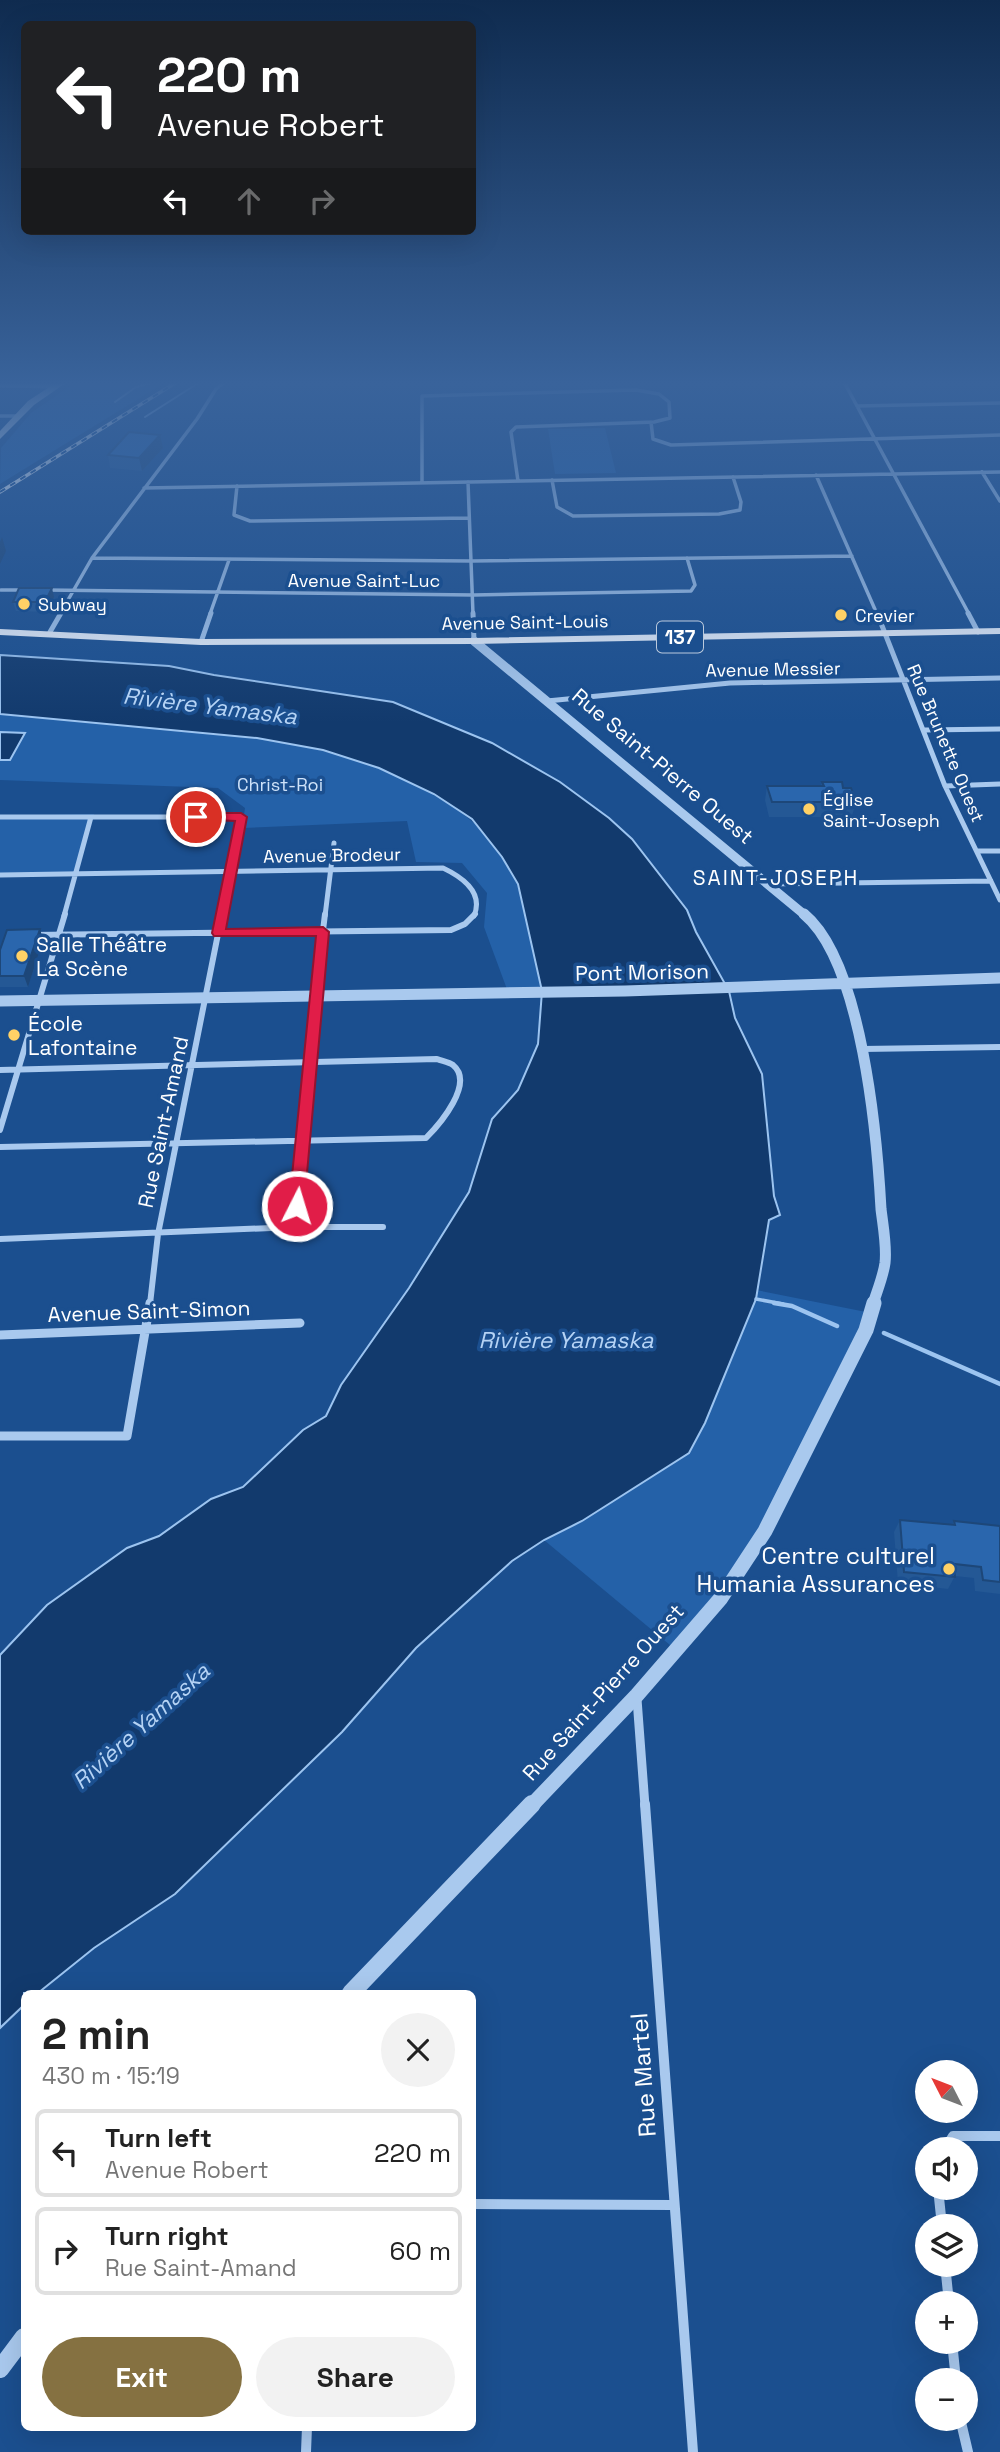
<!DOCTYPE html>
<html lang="en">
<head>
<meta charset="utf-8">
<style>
  :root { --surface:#fff; --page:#f2f2f2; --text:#222; --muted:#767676; --line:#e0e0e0; --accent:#857141 }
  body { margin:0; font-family:"Space Grotesk",sans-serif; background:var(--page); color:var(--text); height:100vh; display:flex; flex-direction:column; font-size:26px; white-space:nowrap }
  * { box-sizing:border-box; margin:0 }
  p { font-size:23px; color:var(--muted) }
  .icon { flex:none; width:38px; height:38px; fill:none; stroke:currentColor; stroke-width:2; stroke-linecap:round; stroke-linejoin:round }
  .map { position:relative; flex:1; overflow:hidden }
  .sheet { position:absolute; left:21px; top:1990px; width:455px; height:441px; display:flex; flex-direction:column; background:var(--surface); border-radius:10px; box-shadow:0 7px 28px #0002 }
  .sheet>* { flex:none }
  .hud { position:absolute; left:21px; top:21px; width:455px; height:214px; border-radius:10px; box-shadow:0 7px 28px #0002; background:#202124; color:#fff; overflow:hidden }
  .needle { width:46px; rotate:312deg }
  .fabs { position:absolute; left:915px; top:2060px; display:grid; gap:14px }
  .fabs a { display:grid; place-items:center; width:63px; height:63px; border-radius:50%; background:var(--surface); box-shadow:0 7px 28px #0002; font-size:35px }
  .pin { position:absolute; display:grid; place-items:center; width:60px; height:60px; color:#fff; margin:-30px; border:4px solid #fff; border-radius:50%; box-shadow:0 2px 7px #0007 }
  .me { position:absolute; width:77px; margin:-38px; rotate:5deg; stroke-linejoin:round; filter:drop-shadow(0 0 5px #0008) }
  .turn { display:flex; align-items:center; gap:24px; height:147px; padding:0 21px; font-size:32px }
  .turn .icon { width:91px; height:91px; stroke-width:2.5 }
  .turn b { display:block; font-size:49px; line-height:60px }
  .lanes { display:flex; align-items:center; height:66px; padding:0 21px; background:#0003; justify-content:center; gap:35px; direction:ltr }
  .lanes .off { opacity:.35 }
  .round { display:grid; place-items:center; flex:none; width:74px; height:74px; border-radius:37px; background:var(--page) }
  .headline { display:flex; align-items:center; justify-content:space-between; height:119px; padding:0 21px }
  h1 { font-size:42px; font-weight:700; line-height:52px }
  .cta { display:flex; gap:14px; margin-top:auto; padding:14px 21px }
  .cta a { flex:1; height:80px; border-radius:42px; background:var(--accent); color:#fff; font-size:28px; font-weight:700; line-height:80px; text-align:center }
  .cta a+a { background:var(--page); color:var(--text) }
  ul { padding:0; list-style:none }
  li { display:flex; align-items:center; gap:21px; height:88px; margin:0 14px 10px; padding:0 7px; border:4px solid var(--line); border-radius:10px }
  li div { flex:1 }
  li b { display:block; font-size:26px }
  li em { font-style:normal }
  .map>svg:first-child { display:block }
  .green { fill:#2461a8 }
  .water { fill:#123a6d; stroke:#9cc4f0; stroke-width:2 }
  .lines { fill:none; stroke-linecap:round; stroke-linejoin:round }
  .stream-far2 { stroke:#9cc4f0; stroke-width:2 }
  .stream-far1 { stroke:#9cc4f0; stroke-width:3.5 }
  .stream { stroke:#9cc4f0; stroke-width:4.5 }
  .minor-far4 { stroke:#a9c9ee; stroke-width:3.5 }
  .minor-far3 { stroke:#a9c9ee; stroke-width:5 }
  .minor-far2 { stroke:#a9c9ee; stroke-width:6 }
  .minor-far1 { stroke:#a9c9ee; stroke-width:9 }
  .minor { stroke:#a9c9ee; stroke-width:10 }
  .tertiary-far4 { stroke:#a9c9ee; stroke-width:7 }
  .tertiary-far3 { stroke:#a9c9ee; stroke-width:9 }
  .tertiary-far2 { stroke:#a9c9ee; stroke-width:11 }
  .tertiary-far1 { stroke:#a9c9ee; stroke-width:15 }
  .tertiary { stroke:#a9c9ee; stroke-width:18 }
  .primary { fill:#f0f6ff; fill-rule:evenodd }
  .rail-casing { stroke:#fff; stroke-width:3.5 }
  .rail { stroke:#1b4f8f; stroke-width:2; stroke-dasharray:6; stroke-linecap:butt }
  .wall { fill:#245895 }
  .shaded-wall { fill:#1d4779 }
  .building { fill:#2a66ad; stroke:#1d4779; stroke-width:2 }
  .route { fill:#e11d48; stroke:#92132f; stroke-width:2 }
  .poi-dot { fill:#ffd166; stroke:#1b4f8f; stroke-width:2.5 }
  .labels { text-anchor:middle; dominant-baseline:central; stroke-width:7; stroke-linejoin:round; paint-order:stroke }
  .far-street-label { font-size:18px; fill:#fff; stroke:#1b4f8f }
  .far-poi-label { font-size:18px; fill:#fff; stroke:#1b4f8f; text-anchor:start }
  .far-park-label { font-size:18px; fill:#cfe3fa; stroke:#1b4f8f }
  .shield { fill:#1b4f8f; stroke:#bbcadd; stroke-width:2 }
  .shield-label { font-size:19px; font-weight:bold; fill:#fff }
  .street-label { font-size:21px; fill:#fff; stroke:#1b4f8f }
  .far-quarter-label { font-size:21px; letter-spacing:2px; fill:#fff; stroke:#1b4f8f }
  .poi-label { font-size:21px; fill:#fff; stroke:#1b4f8f; text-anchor:start }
  .water-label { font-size:23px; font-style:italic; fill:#b5d3f5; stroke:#1b4f8f }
  .near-poi-label { font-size:24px; fill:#fff; stroke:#1b4f8f; text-anchor:end }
  .near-street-label { font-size:24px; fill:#fff; stroke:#1b4f8f }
</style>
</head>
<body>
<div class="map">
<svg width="1000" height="2452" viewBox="0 0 1000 2452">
  <rect width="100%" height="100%" fill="#1b4f8f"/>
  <!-- green -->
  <path class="green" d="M79,380H169L0,484L1,448L31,413Z
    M605,428L616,473L555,474L548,429Z
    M0,714C26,719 53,718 79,720C216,732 450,738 518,882C522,891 523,903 525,913C530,939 536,965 542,991L508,992L484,927L487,893L462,863L416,862L407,821L242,828L245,808L218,788L0,780Z
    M94,814L76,872L0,873V816Z
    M756,1290L871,1313L866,1330L721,1598L676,1650L544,1540L582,1521L689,1453Z"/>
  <!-- water -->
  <path class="water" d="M0,655L169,666L214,675L393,702L492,743L560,782L609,818L632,839L687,910L696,932L729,991L735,1018L762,1074L774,1196L780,1215L769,1220L756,1299L705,1423L689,1453L582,1521L544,1540L512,1561L416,1648L342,1732L175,1894L94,1948L38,1993H24V2005L0,2028V1655L47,1605L127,1548L159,1536L211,1499L243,1487L303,1430L326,1416L341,1385L409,1288L469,1192L492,1119L518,1090L538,1044L542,991L518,884L502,857L472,819L434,794L379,768L323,750L257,738L0,714Z
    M0,732L25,733L10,760H0Z"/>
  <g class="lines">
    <!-- stream-far2 -->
    <path class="stream-far2" d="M115,402L136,387L163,380
      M145,417L203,380"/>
    <!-- stream-far1 -->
    <path class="stream-far1" d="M756,1299L783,1304"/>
    <!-- stream -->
    <path class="stream" d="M774,1303L792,1306L837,1326
      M884,1333L1000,1384"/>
    <!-- minor-far4 -->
    <path class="minor-far4" d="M843,380L969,614
      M857,406L1000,403
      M0,416H17
      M651,422L653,439L671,445L1000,435
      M982,472L1000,501
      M816,475L877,614
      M552,480L557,507L573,516L719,514L740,510L741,502L733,477
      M468,482L473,614
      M422,483V396L636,390L659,394L669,402L670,418L654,422L516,427L511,432L518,481
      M237,486L234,515L250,521L469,518
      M144,488L1000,472
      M92,558L472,561L852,556
      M1,590H26
      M45,590L474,595L691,591L695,585L687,558
      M60,614L92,558L197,419L216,389L227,380
      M210,614L229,560"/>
    <!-- minor-far3 -->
    <path class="minor-far3" d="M473,613L474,641
      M877,613L945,786L1000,900
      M968,613L978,632
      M50,632L61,613
      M201,642L211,613
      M547,701L730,683L1000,678
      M925,730L1000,729
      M945,786L1000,784
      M0,817H241L221,916
      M977,851H1000
      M0,875L443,868C462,877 484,892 474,916
      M767,884L991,881
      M64,916L91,817
      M325,916L334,843"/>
    <!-- minor-far2 -->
    <path class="minor-far2" d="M32,935L451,930L465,924L475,914
      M862,1049L1000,1047
      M0,1070L437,1059C442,1061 449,1062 453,1065C475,1083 440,1124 426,1138L0,1147
      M0,1130L65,914
      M295,1227L315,996L325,914
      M0,1239L295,1227H383
      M150,1304L158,1234L222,914"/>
    <!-- minor-far1 -->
    <path class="minor-far1" d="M0,1335L300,1323
      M0,1436H127L150,1303
      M637,1699L645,1806"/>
    <!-- minor -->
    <path class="minor" d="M645,1804L693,2452
      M945,2149L953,2136H1000
      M938,2188L942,2226
      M472,2204L673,2205
      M945,2264L949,2303
      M952,2342L956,2380
      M960,2418L968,2452
      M306,2452L307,2427"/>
    <!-- tertiary-far4 -->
    <path class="tertiary-far4" d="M0,384L56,385"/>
    <!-- tertiary-far3 -->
    <path class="tertiary-far3" d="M474,641L806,916"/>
    <!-- tertiary-far2 -->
    <path class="tertiary-far2" d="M804,914C862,962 877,1135 881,1209C883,1226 887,1246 885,1263C883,1277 877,1291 873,1304
      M0,1001L625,991L1000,978"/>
    <!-- tertiary-far1 -->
    <path class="tertiary-far1" d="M531,1806L637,1695L721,1598L765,1531L866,1330L874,1303"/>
    <!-- tertiary -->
    <path class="tertiary" d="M351,1993L532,1804
      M0,2369L24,2337"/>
    <!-- primary -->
    <path class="primary" d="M60,380H70L34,405L0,439V431L28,401Z
      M1000,628V634L474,644L201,645L0,635V629L201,639L474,638Z"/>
    <!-- rail casing -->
    <g class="rail-casing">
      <path id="rail" d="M0,492L180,380"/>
    </g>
    <!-- rail -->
    <use href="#rail" class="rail"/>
  </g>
  <!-- wall -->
  <path class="wall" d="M163,448L142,471L110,468L108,455Z
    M54,597L48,612L16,611L13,602Z
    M822,782L843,788L856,802L852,816H843L842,820H824L822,817H769L765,800L767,786H821Z
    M40,929L43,940L28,987H0V950Z
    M900,1520L952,1525L954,1521L1000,1526V1594L975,1591L974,1578L955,1576L948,1589L898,1583L894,1532Z"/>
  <!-- shaded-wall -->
  <path class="shaded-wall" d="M160,435L163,448L142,471L139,458Z
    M2,537L6,551L0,564V542Z
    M52,588L54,597L48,612L45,602Z
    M40,929L43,940L28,987L24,976Z"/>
  <!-- building -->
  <path class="building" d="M129,432L160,435L139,458L108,455Z
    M19,588H52L45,602H13Z
    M822,782H842L843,788H851L856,802L844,801L845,805H827L825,802H772L767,786H824Z
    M40,929L24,976H0V950L7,930Z
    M900,1520L955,1525L954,1521L1000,1526V1582L983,1580L981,1567L954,1564L955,1577L904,1572Z"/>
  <!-- sky -->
  <linearGradient id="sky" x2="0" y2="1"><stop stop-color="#0f2b4f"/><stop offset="0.53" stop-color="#39639b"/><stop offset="1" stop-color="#39639b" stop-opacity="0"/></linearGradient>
  <rect width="1000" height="723" fill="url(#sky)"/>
  <!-- route -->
  <path class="route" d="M196,813H241L247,817L226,929L323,927L329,932L304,1206L297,1212L289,1206L316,936H214L212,933L235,821L192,819V814Z"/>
  <!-- markers -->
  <g class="poi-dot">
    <circle cx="24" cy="604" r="7"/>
    <circle cx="841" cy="615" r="7"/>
    <circle cx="809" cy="809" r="7"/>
    <circle cx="22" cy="956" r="7"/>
    <circle cx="14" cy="1035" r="7"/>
    <circle cx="949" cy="1569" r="7"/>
  </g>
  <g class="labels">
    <!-- far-street labels -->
    <g class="far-street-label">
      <text x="364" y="580">Avenue Saint-Luc</text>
      <text transform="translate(525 622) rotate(-1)">Avenue Saint-Louis</text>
      <text transform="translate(773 669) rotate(-1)">Avenue Messier</text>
      <text transform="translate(946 743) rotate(67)">Rue Brunette Ouest</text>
      <text transform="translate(332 855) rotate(-1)">Avenue Brodeur</text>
    </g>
    <!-- far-poi labels -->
    <g class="far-poi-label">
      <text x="38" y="604">Subway</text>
      <text x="855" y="615">Crevier</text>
      <text x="823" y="799">Église<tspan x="823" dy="21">Saint-Joseph</tspan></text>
    </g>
    <!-- far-park labels -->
    <g class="far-park-label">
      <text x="280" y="784">Christ-Roi</text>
    </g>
    <!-- shield labels -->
    <rect class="shield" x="657" y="621.5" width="46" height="31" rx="5"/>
    <g class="shield-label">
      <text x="680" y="637">137</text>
    </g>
    <!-- street labels -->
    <g class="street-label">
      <text transform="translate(663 766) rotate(40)">Rue Saint-Pierre Ouest</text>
      <text transform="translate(642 972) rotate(-1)">Pont Morison</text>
      <text transform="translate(163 1122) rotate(-78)">Rue Saint-Amand</text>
      <text transform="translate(149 1311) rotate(-2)">Avenue Saint-Simon</text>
      <text transform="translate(603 1692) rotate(-48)">Rue Saint-Pierre Ouest</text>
    </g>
    <!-- far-quarter labels -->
    <g class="far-quarter-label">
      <text x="776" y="877">SAINT-JOSEPH</text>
    </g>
    <!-- poi labels -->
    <g class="poi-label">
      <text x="36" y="944">Salle Théâtre<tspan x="36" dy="24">La Scène</tspan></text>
      <text x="28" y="1023">École<tspan x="28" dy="24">Lafontaine</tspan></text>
    </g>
    <!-- water labels -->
    <g class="water-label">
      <text transform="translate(210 706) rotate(7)">Rivière Yamaska</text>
      <text x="566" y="1340">Rivière Yamaska</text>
      <text transform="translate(141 1726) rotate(-42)">Rivière Yamaska</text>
    </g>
    <!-- near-poi labels -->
    <g class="near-poi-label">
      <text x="935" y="1555">Centre culturel<tspan x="935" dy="28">Humania Assurances</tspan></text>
    </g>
    <!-- near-street labels -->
    <g class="near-street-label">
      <text transform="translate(643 2075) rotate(-94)">Rue Martel</text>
    </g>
  </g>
</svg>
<div class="fabs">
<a><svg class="needle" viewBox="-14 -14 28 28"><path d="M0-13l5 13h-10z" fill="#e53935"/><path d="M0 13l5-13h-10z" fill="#767676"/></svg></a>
<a><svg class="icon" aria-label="sound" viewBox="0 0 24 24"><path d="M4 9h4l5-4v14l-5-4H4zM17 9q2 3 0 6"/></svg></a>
<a><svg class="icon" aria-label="layers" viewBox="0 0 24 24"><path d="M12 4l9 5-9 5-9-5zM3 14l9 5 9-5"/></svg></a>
<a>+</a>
<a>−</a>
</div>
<div class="pin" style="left:196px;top:817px;background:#d93025"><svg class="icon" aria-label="arrive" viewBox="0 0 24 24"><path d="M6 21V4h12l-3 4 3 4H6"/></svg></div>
<svg class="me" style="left:297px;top:1206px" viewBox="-20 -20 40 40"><circle r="17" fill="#e11d48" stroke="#fff" stroke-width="3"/><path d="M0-11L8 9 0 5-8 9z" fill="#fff"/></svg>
<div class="hud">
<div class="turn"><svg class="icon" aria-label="left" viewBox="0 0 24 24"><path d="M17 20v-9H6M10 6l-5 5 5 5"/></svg><div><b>220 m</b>Avenue Robert</div></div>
<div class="lanes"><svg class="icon" aria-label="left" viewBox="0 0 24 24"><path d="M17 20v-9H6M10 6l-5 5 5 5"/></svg><svg class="icon off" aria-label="ahead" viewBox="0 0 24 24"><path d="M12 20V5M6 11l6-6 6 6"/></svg><svg class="icon off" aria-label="right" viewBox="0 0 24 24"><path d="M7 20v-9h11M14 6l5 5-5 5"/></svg></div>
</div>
<section class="sheet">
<div class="headline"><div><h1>2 min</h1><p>430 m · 15:19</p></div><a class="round"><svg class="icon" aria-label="close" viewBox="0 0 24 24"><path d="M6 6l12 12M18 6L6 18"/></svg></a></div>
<ul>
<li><svg class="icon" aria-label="left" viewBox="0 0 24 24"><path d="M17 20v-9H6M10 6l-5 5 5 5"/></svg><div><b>Turn left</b><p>Avenue Robert</p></div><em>220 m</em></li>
<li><svg class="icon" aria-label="right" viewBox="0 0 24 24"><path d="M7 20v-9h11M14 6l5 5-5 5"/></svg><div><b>Turn right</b><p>Rue Saint-Amand</p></div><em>60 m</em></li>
</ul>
<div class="cta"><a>Exit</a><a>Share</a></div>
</section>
</div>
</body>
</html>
